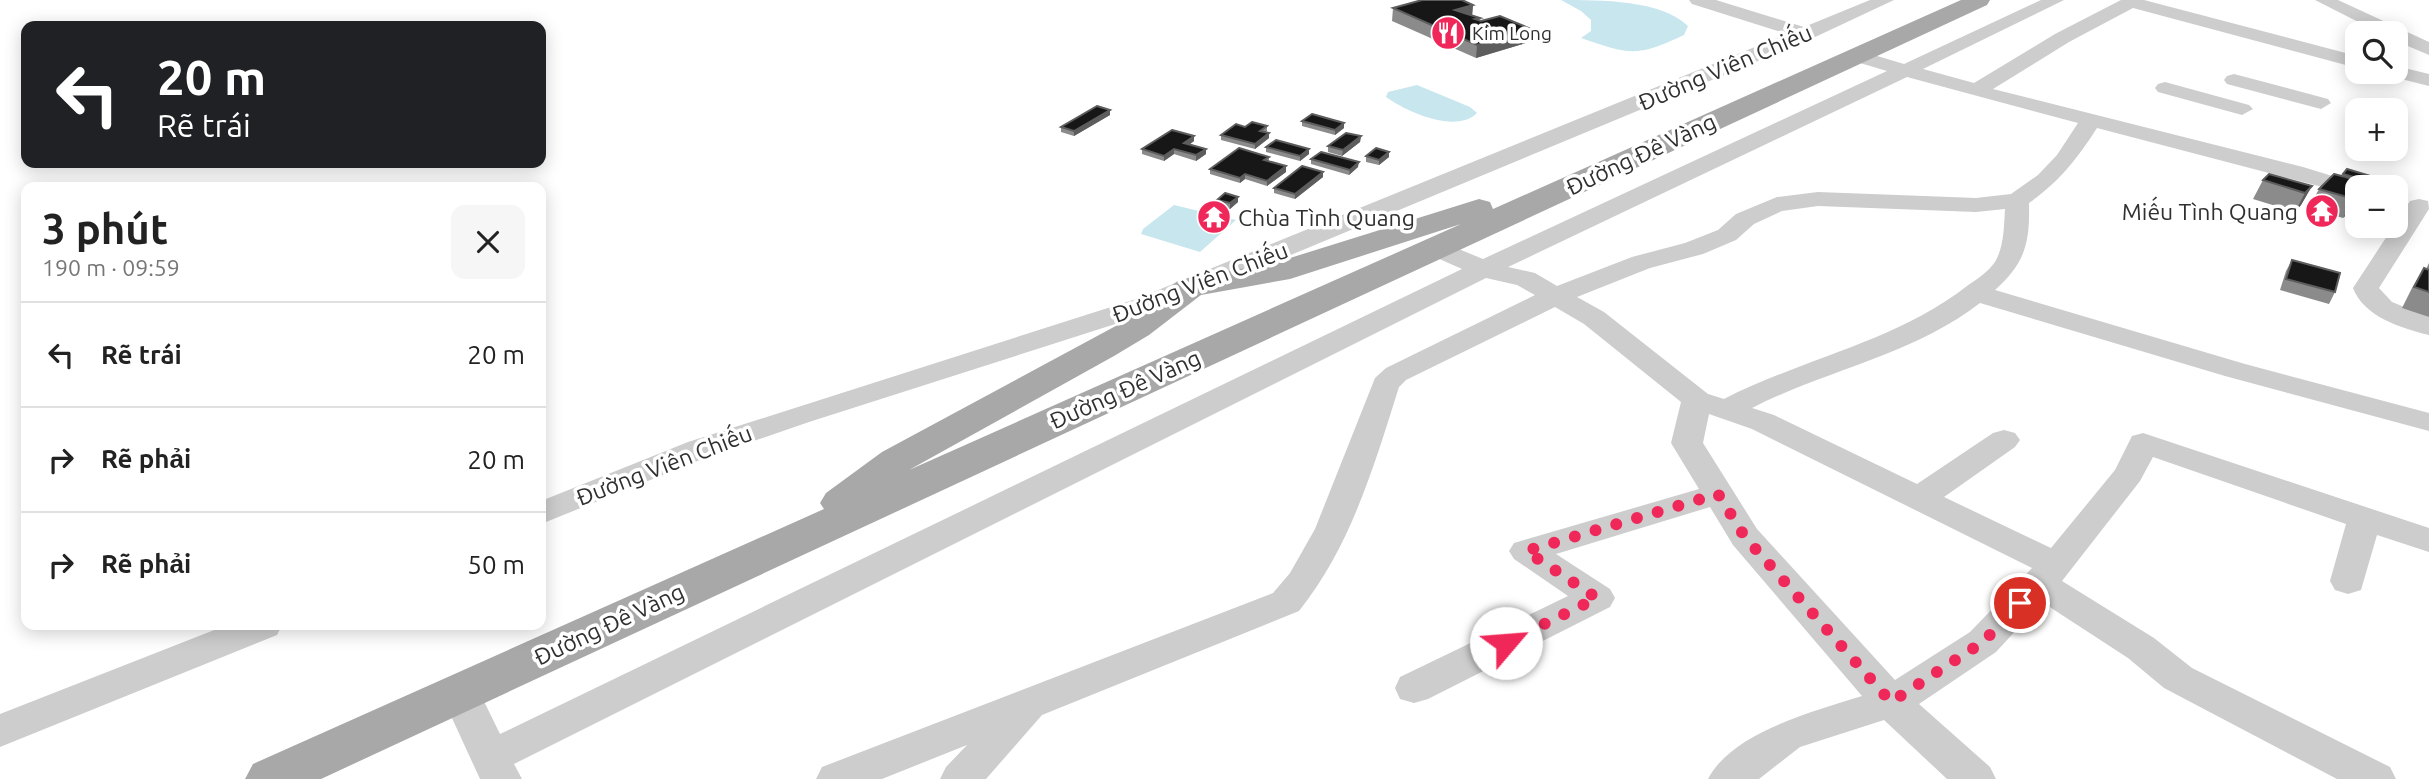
<!DOCTYPE html>
<html lang="vi">
<head>
<meta charset="utf-8">
<style>
  :root { --surface:#fff; --page:#f6f6f6; --text:#222; --muted:#767676; --line:#e0e0e0 }
  body { margin:0; font-family:Ubuntu,sans-serif; background:var(--page); color:var(--text); height:100vh; display:flex; flex-direction:column; font-size:26px; white-space:nowrap }
  * { box-sizing:border-box; margin:0 }
  p { font-size:23px; color:var(--muted) }
  .icon { flex:none; width:38px; height:38px; fill:none; stroke:currentColor; stroke-width:2; stroke-linecap:round; stroke-linejoin:round }
  .map { position:relative; flex:1; overflow:hidden }
  .drawer { position:absolute; left:21px; top:182px; width:525px; height:448px; display:flex; flex-direction:column; background:var(--surface); border-radius:14px; box-shadow:0 4px 18px #0003 }
  .drawer>* { flex:none }
  .banner { position:absolute; left:21px; top:21px; width:525px; height:147px; border-radius:14px; box-shadow:0 4px 18px #0003; background:#202124; color:#fff; overflow:hidden }
  .controls { position:absolute; left:2345px; top:21px; display:grid; gap:14px }
  .controls a { display:grid; place-items:center; width:63px; height:63px; border-radius:14px; background:var(--surface); box-shadow:0 4px 18px #0003; font-size:35px }
  .pin { position:absolute; display:grid; place-items:center; width:60px; height:60px; color:#fff; margin:-30px; border:4px solid #fff; border-radius:50%; box-shadow:0 2px 7px #0007 }
  .me { position:absolute; width:77px; margin:-38px; rotate:63deg; stroke-linejoin:round; filter:drop-shadow(0 0 5px #0008) }
  .turn { display:flex; align-items:center; gap:24px; height:147px; padding:0 21px; font-size:32px }
  .turn .icon { width:91px; height:91px; stroke-width:2.5 }
  .turn b { display:block; font-size:49px; line-height:60px }
  .round { display:grid; place-items:center; flex:none; width:74px; height:74px; border-radius:14px; background:var(--page) }
  .head { display:flex; align-items:center; justify-content:space-between; height:119px; padding:0 21px }
  h1 { font-size:42px; font-weight:700; line-height:52px }
  ul { padding:0; list-style:none }
  li { display:flex; align-items:center; gap:21px; height:105px; padding:0 21px; border-top:2px solid var(--line) }
  li div { flex:1 }
  li b { display:block; font-size:26px }
  li em { font-style:normal }
  .map>svg:first-child { display:block }
  .water { fill:#c8e6ee }
  .lines { fill:none; stroke-linecap:round; stroke-linejoin:round }
  .minor { fill:#cdcdcd; fill-rule:evenodd }
  .major { fill:#a8a8a8; fill-rule:evenodd }
  .wall { fill:#8b8b8b }
  .shaded-wall { fill:#5d5d5d }
  .building { fill:#171717; stroke:#5d5d5d; stroke-width:2 }
  .route { stroke:#f0285a; stroke-width:12; stroke-dasharray:0 21.6 }
  .labels { text-anchor:middle; dominant-baseline:central; stroke-width:7; stroke-linejoin:round; paint-order:stroke }
  .far-poi-label { font-size:19px; fill:#303030; stroke:#fff; text-anchor:start }
  .street-label { font-size:23px; fill:#303030; stroke:#fff }
  .poi-label { font-size:23px; fill:#303030; stroke:#fff; text-anchor:end }
</style>
</head>
<body>
<div class="map">
<svg width="2429" height="779" viewBox="0 0 2429 779">
  <rect width="100%" height="100%" fill="#fff"/>
  <!-- water -->
  <path class="water" d="M1561,0C1601,0 1662,0 1688,26L1684,35C1637,57 1630,55 1581,38L1591,31V20L1581,11Z
    M1417,85L1470,107L1477,113C1456,134 1407,112 1386,97L1388,92Z
    M1174,205L1236,220L1200,252L1141,234L1143,229Z"/>
  <g class="lines">
    <!-- minor -->
    <path class="minor" d="M1689,0H1716L1804,27L1870,0H1894L1813,38L1156,311L809,422L710,456L541,524V501L688,442L1136,299L1787,34L1692,4Z
      M2041,0H2064L1923,69L1974,83L2055,34L2121,0H2144L2357,56V68L2133,8L2069,42L1993,89L2303,167L2368,187H2357V196L2097,128C2077,159 2059,182 2029,203C2030,244 2025,263 1995,290L2245,364L2429,413V431L2225,376L1980,303C1913,355 1826,370 1752,408L1774,415L1917,484L1993,433L2004,430L2015,433L2020,440L2015,447L1944,497L2051,548L2115,470L2132,436L2143,433L2429,528V552L2377,535L2361,590L2348,594L2335,590L2330,581L2346,524L2153,457L2140,481L2062,581L2154,638L2192,668L2390,767L2396,779H2337L2164,688L2128,658L2042,602L1996,652L1919,704L1990,767L1996,779H1947L1884,720L1800,747L1759,779H1708C1732,732 1815,711 1862,696L1733,545L1710,507L1556,554L1610,589L1615,598L1610,607L1428,699L1414,703L1400,699L1395,688L1400,677L1568,596L1514,559L1509,551L1514,543L1699,489L1671,443L1681,402L1584,324L1555,307L1406,380L1399,387C1374,466 1351,546 1299,611L1042,715L986,779H940L946,767L967,745L882,779H816L822,767L1273,593L1290,573L1315,529L1375,378L1386,368L1535,295L1517,285L1486,278L514,764L522,779H480L440,692L446,681L460,677L474,681L500,734L1462,269L1426,253L1422,248L1426,243H1444L1483,259L1887,71L1850,60L1847,56L1850,52L1857,50L1904,64ZM1907,77L2078,123L2057,155L2038,175L2011,194L1976,198L1818,192L1777,197L1736,214L1718,230L1685,243L1632,257L1557,286L1535,273L1508,267ZM1818,206L1976,212L2005,209C2004,226 2004,247 1995,262C1989,271 1976,280 1967,286C1895,342 1804,358 1724,399L1708,394L1604,312L1577,297L1650,268L1703,254L1736,240L1754,224L1782,211ZM1709,414L1752,429L2032,568L1970,632L1895,680L1757,529L1703,443Z
      M2315,0H2338L2429,42V55L2396,41V33H2380Z
      M2396,66L2429,74V86L2389,76L2386,72H2396Z
      M2234,74L2328,99L2331,103L2321,109L2227,84L2224,80L2227,76Z
      M2165,82L2249,105L2253,109L2242,115L2158,92L2155,88L2158,84Z
      M2419,199L2428,201L2429,209L2379,288L2392,302L2429,317V335C2401,328 2364,317 2353,288L2410,201Z
      M227,625H282L277,635L0,747V714Z"/>
    <!-- major -->
    <path class="major" d="M1961,0H1990L1987,5L321,779H245L253,764L824,509L820,503L826,493L882,452L1125,321L1179,280L1274,263L1479,199L1490,202L1493,209ZM1461,224L909,470L1114,356L1149,335L1201,295L1290,279Z"/>
  </g>
  <!-- wall -->
  <path class="wall" d="M1473,5L1472,15L1480,20L1529,42L1476,58L1392,21L1393,8Z
    M1110,110V115L1074,136L1061,132V127Z
    M1302,121L1344,123V128L1335,135L1302,126Z
    M1267,126V131L1266,132L1269,133V138L1255,149L1221,140V135Z
    M1194,136V141L1190,144L1206,149V154L1196,161L1174,154L1164,161L1142,154V149Z
    M1361,136L1360,142L1342,156L1328,152V146Z
    M1266,147L1309,149V154L1300,161L1266,152Z
    M1389,152V157L1379,165L1366,162V156Z
    M1269,157V162L1286,166V172L1267,186L1245,179L1240,183L1210,174V169Z
    M1311,159L1358,167L1349,175L1311,164Z
    M1323,172V177L1295,199L1274,193V188Z
    M2343,174L2400,185L2396,193V187H2357V217L2347,214L2343,218L2309,208L2319,189L2342,176Z
    M2263,180L2312,186L2301,205L2295,212L2253,199Z
    M1238,197V202L1230,209L1217,205V200Z
    M2292,260L2335,292L2329,304L2280,290L2286,271Z
    M2429,263V317L2402,308L2412,288L2424,268L2426,269Z"/>
  <!-- shaded-wall -->
  <path class="shaded-wall" d="M1473,5L1472,17L1455,10Z
    M1531,29L1529,42L1476,58L1477,45Z
    M1110,110V115L1074,136V131Z
    M1344,123V128L1335,135V130Z
    M1269,133V138L1255,149V144Z
    M1194,136V141L1185,148L1184,143Z
    M1361,136L1360,142L1342,156L1343,150Z
    M1174,149V154L1164,161V156Z
    M1206,149V154L1196,161V155Z
    M1309,149V154L1300,161V156Z
    M1389,152V157L1379,165V160Z
    M1359,162L1358,167L1349,175L1350,170Z
    M1286,166V172L1267,186V181Z
    M1323,172V177L1295,199V194Z
    M1245,174V179L1240,183V178Z
    M2312,186L2301,205L2295,212L2305,193Z
    M2357,195L2347,214L2343,218L2354,199Z
    M1238,197V202L1230,209V203Z"/>
  <!-- building -->
  <path class="building" d="M1422,0H1462L1473,5L1455,10L1480,18L1475,19L1481,21L1500,16L1531,29L1477,45L1393,8Z
    M1097,106L1110,110L1074,131L1061,127Z
    M1312,114L1344,123L1335,130L1302,121Z
    M1252,122L1267,126L1260,131L1269,133L1255,144L1221,135L1236,124L1245,127Z
    M1172,130L1194,136L1184,143L1206,149L1196,155L1174,149L1164,156L1142,149Z
    M1346,133L1361,136L1343,150L1328,146Z
    M1276,140L1309,149L1300,156L1266,147Z
    M1239,148L1269,157L1264,160L1286,166L1267,181L1245,174L1240,178L1210,169Z
    M1376,148L1389,152L1379,160L1366,156Z
    M1321,152L1359,162L1350,170L1311,159Z
    M1302,166L1323,172L1295,194L1274,188Z
    M2347,169L2400,185L2396,189V187H2389L2343,174Z
    M2269,174L2312,186L2305,193L2263,180Z
    M2334,174L2368,183L2365,187H2357V195L2354,199L2319,189Z
    M1225,193L1238,197L1230,203L1217,200Z
    M2292,260L2340,273L2335,292L2286,279Z
    M2424,268L2429,270V292L2414,287Z"/>
  <g class="lines">
    <!-- route -->
    <path class="route" d="M1506,643L1597,598L1526,551L1718,494L1745,537L1891,702L1983,642L2020,603"/>
  </g>
  <!-- icons -->
  <defs>
    <g id="restaurant-disc" transform="scale(1.75)"><circle r="9.5" fill="#f0285a" stroke="#fff"/><path d="M-5-6h1v4h1v-4h1v4h1v-4h1v5L-1.5 .5V6h-2V.5L-5-1ZM5-6V6H3V1.5H1.5Q1.5-4 5-6Z" fill="#fff"/></g>
    <g id="temple-disc" transform="scale(1.75)"><circle r="9.5" fill="#f0285a" stroke="#fff"/><path d="M0-6L5-2H3V0L6.5 2.5H4V6H1.5V3h-3V6H-4V2.5H-6.5L-3 0V-2H-5Z" fill="#fff"/></g>
  </defs>
  <g fill-rule="evenodd">
    <use href="#restaurant-disc" x="1448" y="33"/>
    <use href="#temple-disc" x="2322" y="211"/>
    <use href="#temple-disc" x="1214" y="217"/>
  </g>
  <g class="labels">
    <!-- far-poi labels -->
    <g class="far-poi-label">
      <text x="1472" y="33">Kim Long</text>
    </g>
    <!-- street labels -->
    <g class="street-label">
      <text transform="translate(1725 67) rotate(-23)">Đường Viên Chiếu</text>
      <text transform="translate(1641 154) rotate(-25)">Đường Đê Vàng</text>
      <text transform="translate(1200 282) rotate(-21)">Đường Viên Chiếu</text>
      <text transform="translate(1125 389) rotate(-24)">Đường Đê Vàng</text>
      <text transform="translate(664 465) rotate(-21)">Đường Viên Chiếu</text>
      <text transform="translate(609 624) rotate(-25)">Đường Đê Vàng</text>
    </g>
    <!-- poi labels -->
    <g class="poi-label">
      <text x="2298" y="211">Miếu Tình Quang</text>
      <text x="1238" y="217" text-anchor="start">Chùa Tình Quang</text>
    </g>
  </g>
</svg>
<div class="controls">
<a><svg class="icon" aria-label="search" viewBox="0 0 24 24"><circle cx="10" cy="10" r="6"/><path d="M15 15l6 6"/></svg></a>
<a>+</a>
<a>−</a>
</div>
<div class="pin" style="left:2020px;top:603px;background:#d93025"><svg class="icon" aria-label="arrive" viewBox="0 0 24 24"><path d="M6 21V4h12l-3 4 3 4H6"/></svg></div>
<svg class="me" style="left:1506px;top:643px" viewBox="-20 -20 40 40"><circle r="19" fill="#fff"/><path d="M0-13L10 11 0 6-10 11z" fill="#f0285a"/></svg>
<div class="banner">
<div class="turn"><svg class="icon" aria-label="left" viewBox="0 0 24 24"><path d="M17 20v-9H6M10 6l-5 5 5 5"/></svg><div><b>20 m</b>Rẽ trái</div></div>
</div>
<section class="drawer">
<div class="head"><div><h1>3 phút</h1><p>190 m · 09:59</p></div><a class="round"><svg class="icon" aria-label="close" viewBox="0 0 24 24"><path d="M6 6l12 12M18 6L6 18"/></svg></a></div>
<ul>
<li><svg class="icon" aria-label="left" viewBox="0 0 24 24"><path d="M17 20v-9H6M10 6l-5 5 5 5"/></svg><div><b>Rẽ trái</b></div><em>20 m</em></li>
<li><svg class="icon" aria-label="right" viewBox="0 0 24 24"><path d="M7 20v-9h11M14 6l5 5-5 5"/></svg><div><b>Rẽ phải</b></div><em>20 m</em></li>
<li><svg class="icon" aria-label="right" viewBox="0 0 24 24"><path d="M7 20v-9h11M14 6l5 5-5 5"/></svg><div><b>Rẽ phải</b></div><em>50 m</em></li>
</ul>
</section>
</div>
</body>
</html>
